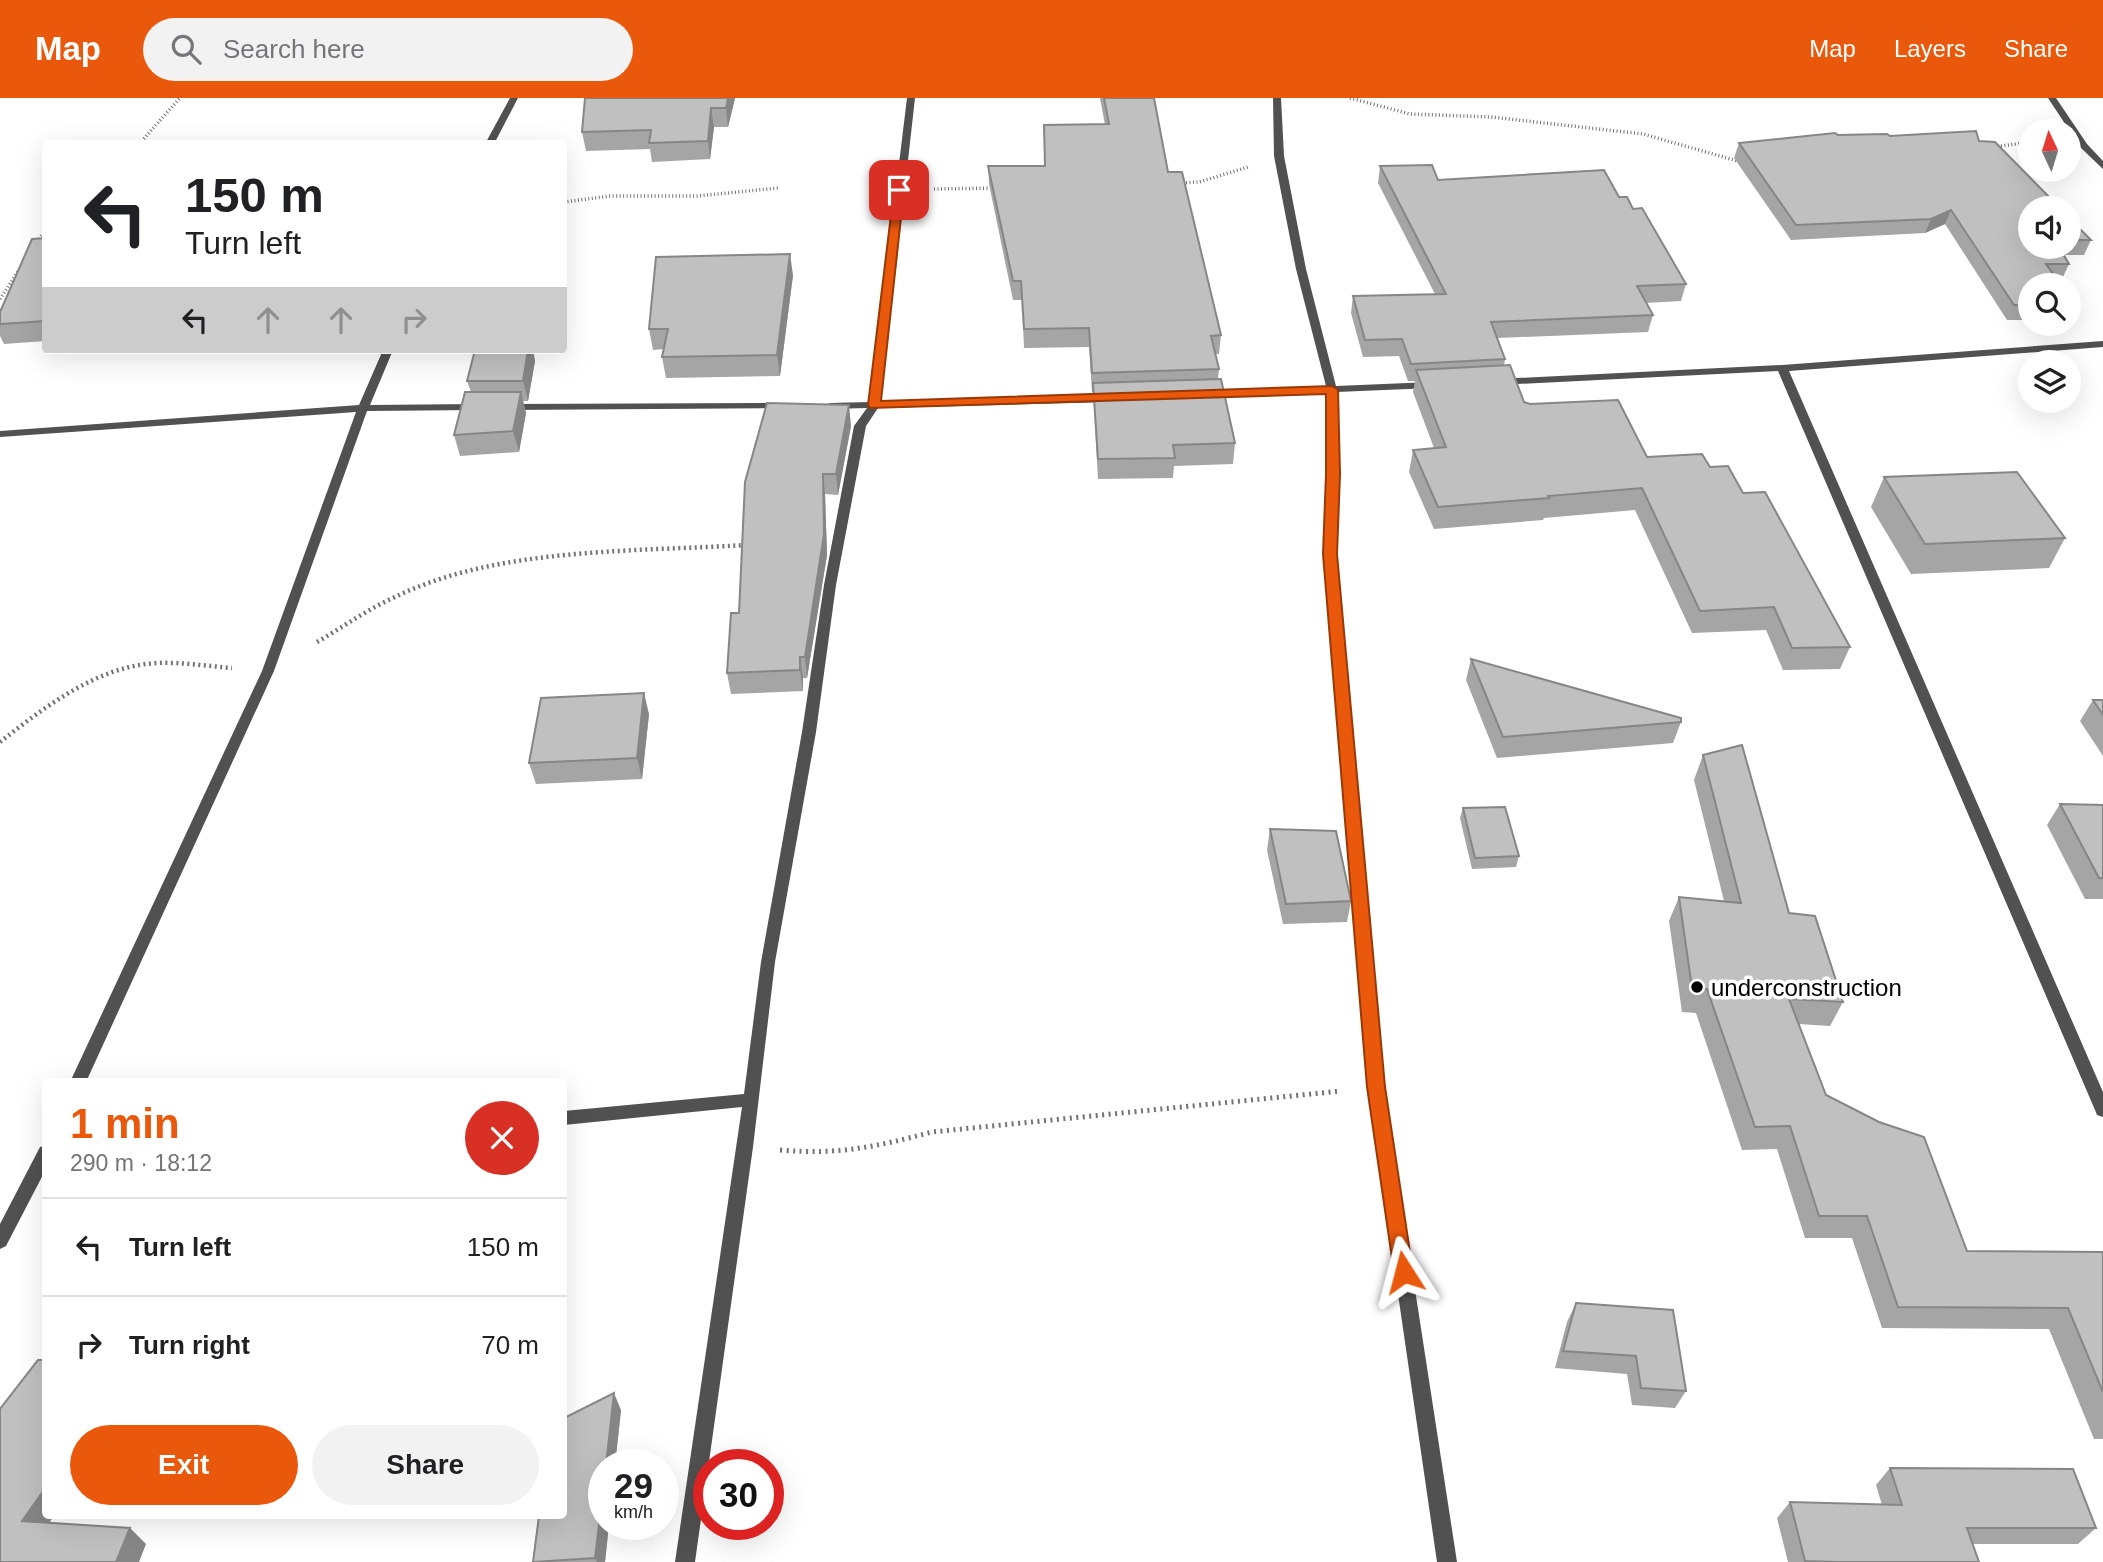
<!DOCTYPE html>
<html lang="en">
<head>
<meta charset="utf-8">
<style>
  :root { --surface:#fff; --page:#f2f2f2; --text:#202124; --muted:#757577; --line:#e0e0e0; --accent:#ea580c }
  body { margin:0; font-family:Helvetica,sans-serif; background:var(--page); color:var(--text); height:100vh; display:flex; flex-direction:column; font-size:26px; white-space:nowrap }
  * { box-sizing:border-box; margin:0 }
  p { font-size:23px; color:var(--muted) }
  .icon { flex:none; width:38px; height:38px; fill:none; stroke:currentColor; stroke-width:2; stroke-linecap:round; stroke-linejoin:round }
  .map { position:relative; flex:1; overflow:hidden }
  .panel { position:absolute; left:42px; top:980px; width:525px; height:441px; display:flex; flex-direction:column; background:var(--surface); border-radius:7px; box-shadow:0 7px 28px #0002 }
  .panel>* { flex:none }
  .guide { position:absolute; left:42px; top:42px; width:525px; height:214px; border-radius:7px; box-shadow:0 7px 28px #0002; background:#fff; color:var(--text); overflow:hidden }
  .needle { width:46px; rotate:356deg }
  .fabs { position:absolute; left:2018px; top:21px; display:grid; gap:14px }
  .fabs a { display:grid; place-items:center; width:63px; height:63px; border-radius:50%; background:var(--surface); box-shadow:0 7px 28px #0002; font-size:35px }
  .speed { position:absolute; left:588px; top:1351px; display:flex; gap:14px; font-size:35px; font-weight:700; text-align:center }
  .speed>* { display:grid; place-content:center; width:91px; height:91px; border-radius:50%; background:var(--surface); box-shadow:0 7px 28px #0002; line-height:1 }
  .speed small { font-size:18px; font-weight:400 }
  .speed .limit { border:10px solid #d22; background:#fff; color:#111 }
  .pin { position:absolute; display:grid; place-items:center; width:60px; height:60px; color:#fff; margin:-30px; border-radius:14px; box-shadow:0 4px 10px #0006 }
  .me { position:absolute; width:77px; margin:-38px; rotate:351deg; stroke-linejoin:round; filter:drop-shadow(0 0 5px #0008) }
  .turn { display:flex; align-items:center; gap:24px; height:147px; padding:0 28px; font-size:32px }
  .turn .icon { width:91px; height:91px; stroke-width:2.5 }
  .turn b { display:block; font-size:49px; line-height:60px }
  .lanes { display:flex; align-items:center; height:66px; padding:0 28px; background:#0003; justify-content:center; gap:35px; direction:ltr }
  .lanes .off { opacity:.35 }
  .round { display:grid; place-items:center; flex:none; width:74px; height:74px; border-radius:37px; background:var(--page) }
  .summary { display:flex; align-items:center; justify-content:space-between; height:119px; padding:0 28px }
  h1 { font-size:42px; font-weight:600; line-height:52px; color:var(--accent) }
  .button { display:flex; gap:14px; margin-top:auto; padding:14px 28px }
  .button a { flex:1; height:80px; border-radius:42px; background:var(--accent); color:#fff; font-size:28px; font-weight:600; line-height:80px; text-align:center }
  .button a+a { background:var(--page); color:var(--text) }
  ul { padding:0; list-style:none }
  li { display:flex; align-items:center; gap:21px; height:98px; padding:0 28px; border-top:2px solid var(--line) }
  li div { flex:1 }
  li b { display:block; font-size:26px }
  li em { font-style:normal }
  header { display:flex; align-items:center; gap:42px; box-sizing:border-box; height:98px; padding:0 35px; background:var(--accent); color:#fff }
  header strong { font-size:33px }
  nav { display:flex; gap:38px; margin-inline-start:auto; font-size:24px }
  .search { width:490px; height:63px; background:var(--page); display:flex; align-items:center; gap:18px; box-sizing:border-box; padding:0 24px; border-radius:38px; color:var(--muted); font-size:26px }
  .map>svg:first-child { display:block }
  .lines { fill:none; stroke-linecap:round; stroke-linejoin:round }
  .path-far2 { stroke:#737373; stroke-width:3.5; stroke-dasharray:1 2.5; stroke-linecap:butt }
  .path-far1 { stroke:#737373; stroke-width:4.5; stroke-dasharray:2 3.5; stroke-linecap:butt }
  .path { stroke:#737373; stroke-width:5; stroke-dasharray:2 4.5; stroke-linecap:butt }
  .minor { fill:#515151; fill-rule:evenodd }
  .wall { fill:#a5a5a5 }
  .shaded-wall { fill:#868686 }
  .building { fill:#c0c0c0; stroke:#868686; stroke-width:2 }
  .route { fill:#ea580c; stroke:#983908; stroke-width:2 }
  .poi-dot { fill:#000; stroke:#fff; stroke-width:2.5 }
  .labels { text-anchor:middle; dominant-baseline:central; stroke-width:7; stroke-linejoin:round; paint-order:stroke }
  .poi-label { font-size:24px; fill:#000; stroke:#fff; text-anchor:start }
</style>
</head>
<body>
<header>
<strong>Map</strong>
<div class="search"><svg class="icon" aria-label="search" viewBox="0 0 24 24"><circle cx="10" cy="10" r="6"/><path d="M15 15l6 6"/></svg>Search here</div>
<nav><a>Map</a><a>Layers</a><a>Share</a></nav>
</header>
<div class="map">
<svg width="2103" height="1464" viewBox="0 0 2103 1464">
  <rect width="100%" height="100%" fill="#fff"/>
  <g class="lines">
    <!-- path-far2 -->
    <path class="path-far2" d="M1350,0L1410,16L1491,19L1643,36L1741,64
      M139,46L180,0
      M1994,49L2030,44
      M1179,85L1199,84L1248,69
      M934,91L995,90
      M564,104L610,98H697L778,90
      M37,144L46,131
      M0,201L21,169"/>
    <!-- path-far1 -->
    <path class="path-far1" d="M317,544C343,529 368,511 395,499C497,449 633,454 745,447
      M0,644C45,609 97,568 157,565C182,564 207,568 232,570"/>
    <!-- path -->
    <path class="path" d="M780,1052C839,1057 875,1049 932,1034L1341,993"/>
    <!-- minor -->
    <path class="minor" d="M510,0H518L494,46H485Z
      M907,0H915L881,303L1111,298L1116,301L1111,304L878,310L866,328L836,487L816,634L775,864L753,1049L695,1464H675L742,1009L564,1027V1013L744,996L761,864L802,634L824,487L854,328L867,310L830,311L824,308L830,305L870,304Z
      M1273,0H1281L1284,58L1306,171L1336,288L1432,284L1437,287L1432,290L1337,294L1339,376L1336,456L1384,990L1457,1464H1437L1368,990L1324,456L1327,376V295L1208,300L1203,297L1208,294L1326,288L1296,171L1274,58Z
      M2048,0H2056L2087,46L2103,63V71L2081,50Z
      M2103,243V249L1789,273L2103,994V1019L2097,1017L2095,1012L1778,273L1498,287L1493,284L1498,281L1782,267Z
      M383,252H393L370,307L477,306L483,309L477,312L367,313L274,573L86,984H70L262,573L356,314L0,339V333L359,307Z
      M785,305L789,306V310L508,312L502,309L508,306Z
      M46,1047V1071L6,1148L0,1151V1126L40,1049Z"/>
  </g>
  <!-- wall -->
  <path class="wall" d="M735,0L728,29H714L710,61L652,64L650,51L586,53L582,34Z
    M1100,0H1154L1168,74L1221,237L1219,256H1215L1219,271L1218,281L1235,345L1233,366L1174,368L1173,380L1098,381L1093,294H1092L1089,249L1024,250L1022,202H1013L989,86L988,68H1045L1044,27H1105Z
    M1838,37L1979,43L2030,149H2068V119L2091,142L2084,157H2064L2069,166L2062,181H2056L2030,187V222H2007L1945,126L1925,135L1791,142L1734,60L1739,45Z
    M1380,68L1438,82L1619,99L1633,111L1686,186L1681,203L1646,205L1653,217L1648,234L1497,240L1505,261L1504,268L1524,304L1647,359L1710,369L1743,395L1850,549L1840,571L1783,572L1766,532L1692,535L1635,412L1544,420L1543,422L1434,431L1409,374L1413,352L1434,350L1413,294L1415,283H1408L1399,258L1363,259L1351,215L1353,198L1435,196L1378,85Z
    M46,140V243L4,246L0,238V214Z
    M793,177L780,278L666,280L662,259L664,251L653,252L649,231Z
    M2068,198L2075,207L2068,220Z
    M475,252H533L535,263L528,303H523L526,315L519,354L460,358L454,337L471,294L467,283Z
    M851,328L838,397L825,396L827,457L807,580H803V593L731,596L727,575L739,515Z
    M1884,379L2065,440L2049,470L1911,476L1871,409Z
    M1471,561L1681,624L1673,645L1497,660L1466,582Z
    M2093,602H2103V658L2080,623Z
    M649,616L642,681L536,686L529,665Z
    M1703,657L1789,815L1843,904L1830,928L1799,926L1826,997L1967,1153L2103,1154V1341H2094L2049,1231L1882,1230L1852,1140H1805L1777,1051L1742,1052L1696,915L1682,914L1669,823L1679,799L1724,803L1694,682Z
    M2060,706L2103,707V801H2085L2047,727Z
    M1463,710L1519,758L1516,769L1472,771L1460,720Z
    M1270,731L1351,803L1347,824L1283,826L1267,752Z
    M1576,1205L1686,1293L1675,1310L1632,1307L1627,1276L1555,1270L1567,1224Z
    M621,1312L615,1367H604V1426H609L605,1464H533Z
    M1890,1370L2096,1430L2078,1446H1973L1979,1464H1788L1777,1420L1790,1404L1882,1407L1876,1387Z"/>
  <!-- shaded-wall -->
  <path class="shaded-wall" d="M728,0H735L728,29L726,10Z
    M711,10L714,29L710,61L708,43Z
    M1951,112L1945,126L1925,135L1931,121Z
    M790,156L793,177L780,278L777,257Z
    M528,252H533L535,263L528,303L523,283Z
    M521,294L526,315L519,354L513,333Z
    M849,307L851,328L838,397L836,376Z
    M823,376L825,396L827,457L807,580L805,559Z
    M800,559L803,580V593L800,572Z
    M644,595L649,616L642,681L637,660Z
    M614,1295L621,1312L615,1367H606Z
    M604,1386V1426H609L605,1464H597L595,1460Z
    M46,1389V1418H54L39,1439L22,1423Z
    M130,1430L146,1446L139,1464H116Z"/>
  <!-- building -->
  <path class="building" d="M585,0H728L726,10H711L708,43L649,45L651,32L582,34Z
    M1104,0H1154L1168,74H1182L1221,237L1211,238L1219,271L1092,275L1089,230L1024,231L1021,183H1013L988,68H1045L1044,27L1109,26Z
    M1976,33L1979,43L1995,44L2060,110H2030V149H2059L2069,166H2046L2061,187H2030V207H2014L1951,112L1931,121L1796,127L1739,45L1835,35L1838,37L1887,36L1890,38Z
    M1432,67L1438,82L1604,72L1619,99H1627L1633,111L1642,110L1686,186L1637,188L1653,217L1491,224L1505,261L1411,266L1402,241L1365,242L1353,198L1446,196L1380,68Z
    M2068,119L2091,142H2068Z
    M46,140V223L0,226V214L32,141Z
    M790,156L777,257L662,259L668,231H649L656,159Z
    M2068,198L2075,207H2068Z
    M475,252H528L523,283H467Z
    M1510,267L1524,304L1530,306L1618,302L1647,359L1702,356L1710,369L1728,368L1743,395L1765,394L1850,549L1792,550L1774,509L1700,513L1642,390L1548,398L1549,400L1438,409L1413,352L1446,349L1416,272Z
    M1221,281L1235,345L1173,347L1175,360L1098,361L1093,285Z
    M465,294H521L513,333L454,337Z
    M767,305L849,307L836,376H823L824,436L805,559H800V572L727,575L731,515H739L745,384Z
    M2017,374L2065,440L1925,446L1884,379Z
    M1471,561L1681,620V624L1503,639Z
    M644,595L637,660L529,665L541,600Z
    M2093,602H2103V617Z
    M1742,647L1789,815L1815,818L1843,904L1789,901L1826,997L1879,1024L1924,1039L1967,1153L2103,1154V1294L2068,1210L1898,1209L1867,1118H1819L1790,1028L1755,1029L1707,891L1692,890L1679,799L1741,805L1703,657Z
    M2060,706L2103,707V780H2099Z
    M1505,709L1519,758L1475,760L1463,710Z
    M1270,731L1336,733L1351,803L1286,806Z
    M1576,1205L1673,1212L1686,1293L1641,1290L1636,1258L1563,1253Z
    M38,1262H46V1389L22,1423L130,1430L116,1464H0V1311Z
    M614,1295L606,1367H604V1386L595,1460L533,1464L539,1418H564V1320Z
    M1890,1370L2073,1371L2096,1430H1967L1979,1464H1837L1805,1463L1790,1404L1902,1407Z"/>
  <!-- route -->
  <path class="route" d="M899,89L904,92L881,303L1332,288L1338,292L1340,376L1337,456L1385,989L1413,1174L1411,1180L1404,1183L1397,1180L1394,1174L1367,989L1323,456L1326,376V296L870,310L868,307L894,92Z"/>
  <!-- markers -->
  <circle class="poi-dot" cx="1697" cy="889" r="7"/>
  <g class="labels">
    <!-- poi labels -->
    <g class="poi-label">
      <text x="1711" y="889">underconstruction</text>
    </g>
  </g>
</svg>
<div class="fabs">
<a><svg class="needle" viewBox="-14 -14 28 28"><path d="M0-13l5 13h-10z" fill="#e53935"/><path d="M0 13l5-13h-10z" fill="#757577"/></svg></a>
<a><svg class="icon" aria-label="sound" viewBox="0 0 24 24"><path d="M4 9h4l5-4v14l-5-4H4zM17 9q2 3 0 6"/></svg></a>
<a><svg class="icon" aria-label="search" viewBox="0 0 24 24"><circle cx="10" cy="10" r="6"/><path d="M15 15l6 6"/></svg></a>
<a><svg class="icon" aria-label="layers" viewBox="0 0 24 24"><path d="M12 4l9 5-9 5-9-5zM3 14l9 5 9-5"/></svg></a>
</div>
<div class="speed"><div>29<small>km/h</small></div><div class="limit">30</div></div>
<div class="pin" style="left:899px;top:92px;background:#d93025"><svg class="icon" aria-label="arrive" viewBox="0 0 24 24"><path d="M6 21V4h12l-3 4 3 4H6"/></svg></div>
<svg class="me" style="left:1404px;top:1174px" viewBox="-20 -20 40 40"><path d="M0-17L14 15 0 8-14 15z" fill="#ea580c" stroke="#fff" stroke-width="4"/></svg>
<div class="guide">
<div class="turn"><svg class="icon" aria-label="left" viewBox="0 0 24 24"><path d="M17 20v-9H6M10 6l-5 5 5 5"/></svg><div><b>150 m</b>Turn left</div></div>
<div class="lanes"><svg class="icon" aria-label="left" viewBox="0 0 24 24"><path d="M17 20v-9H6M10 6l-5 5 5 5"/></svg><svg class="icon off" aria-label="ahead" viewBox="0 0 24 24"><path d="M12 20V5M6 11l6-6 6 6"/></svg><svg class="icon off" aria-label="ahead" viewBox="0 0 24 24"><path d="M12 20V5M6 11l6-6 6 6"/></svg><svg class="icon off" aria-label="right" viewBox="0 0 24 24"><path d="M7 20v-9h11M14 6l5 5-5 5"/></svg></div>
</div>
<section class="panel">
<div class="summary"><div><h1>1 min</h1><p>290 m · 18:12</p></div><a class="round" style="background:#d93025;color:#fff"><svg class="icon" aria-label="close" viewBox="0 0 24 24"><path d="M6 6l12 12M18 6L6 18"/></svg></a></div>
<ul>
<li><svg class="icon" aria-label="left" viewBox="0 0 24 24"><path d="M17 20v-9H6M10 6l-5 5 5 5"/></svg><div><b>Turn left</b></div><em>150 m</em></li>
<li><svg class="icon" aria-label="right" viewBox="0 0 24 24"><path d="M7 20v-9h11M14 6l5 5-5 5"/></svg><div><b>Turn right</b></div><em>70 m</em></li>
</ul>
<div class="button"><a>Exit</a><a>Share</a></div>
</section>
</div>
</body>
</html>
